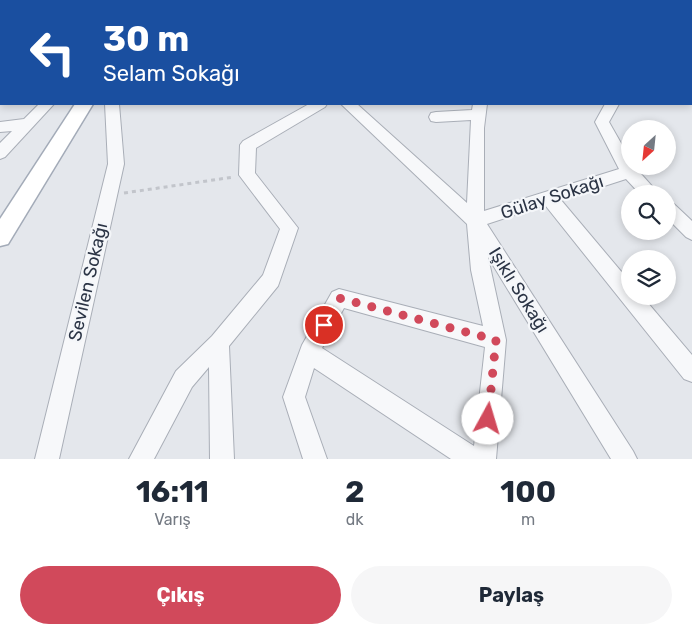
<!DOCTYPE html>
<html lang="tr">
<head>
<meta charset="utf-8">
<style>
  :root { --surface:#fff; --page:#f6f6f7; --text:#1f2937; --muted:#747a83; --accent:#d1495b }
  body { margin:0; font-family:Rubik,sans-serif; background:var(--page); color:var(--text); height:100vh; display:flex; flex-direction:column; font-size:19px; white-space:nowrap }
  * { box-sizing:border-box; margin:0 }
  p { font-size:16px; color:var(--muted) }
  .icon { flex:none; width:28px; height:28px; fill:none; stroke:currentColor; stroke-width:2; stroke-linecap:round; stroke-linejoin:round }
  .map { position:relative; height:459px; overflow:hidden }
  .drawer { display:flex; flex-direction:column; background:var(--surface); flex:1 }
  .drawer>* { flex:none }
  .top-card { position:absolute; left:0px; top:0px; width:692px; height:105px; box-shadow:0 2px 8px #0003; background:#1a4fa0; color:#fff; overflow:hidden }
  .needle { width:32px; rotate:207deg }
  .tools { position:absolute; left:621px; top:120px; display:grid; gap:10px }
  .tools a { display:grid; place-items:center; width:55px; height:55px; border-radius:50%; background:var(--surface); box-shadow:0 2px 8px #0003; font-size:25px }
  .pin { position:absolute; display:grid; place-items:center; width:42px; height:42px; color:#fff; margin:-21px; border:2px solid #fff; border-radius:50%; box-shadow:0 1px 5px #0007 }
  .me { position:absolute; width:55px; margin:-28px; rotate:6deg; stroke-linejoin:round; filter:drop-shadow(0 0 4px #0008) }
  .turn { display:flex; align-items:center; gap:18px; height:105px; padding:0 20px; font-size:22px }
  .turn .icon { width:65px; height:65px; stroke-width:2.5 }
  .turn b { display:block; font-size:35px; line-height:42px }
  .eta { display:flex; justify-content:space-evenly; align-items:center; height:85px; text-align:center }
  .eta b { font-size:30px; font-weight:700; line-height:35px }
  .action { display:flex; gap:10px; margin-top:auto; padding:10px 20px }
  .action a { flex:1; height:58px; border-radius:30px; background:var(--accent); color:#fff; font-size:20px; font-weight:700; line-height:58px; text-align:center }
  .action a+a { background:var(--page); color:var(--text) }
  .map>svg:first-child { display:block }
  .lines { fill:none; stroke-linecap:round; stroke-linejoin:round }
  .minor-casing { stroke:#a9aeb7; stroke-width:2 }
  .major-casing { stroke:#a3abb8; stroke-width:3 }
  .path { stroke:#c2c5cb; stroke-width:3; stroke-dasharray:4 4; stroke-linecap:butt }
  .minor { fill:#f7f8fa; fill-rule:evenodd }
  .major { fill:#fff; fill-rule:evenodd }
  .route { stroke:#d1495b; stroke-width:9; stroke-dasharray:0 16.2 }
  .labels { text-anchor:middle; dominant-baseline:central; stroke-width:4.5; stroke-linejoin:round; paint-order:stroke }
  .street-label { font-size:18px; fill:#2b3445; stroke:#f4f6f9 }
</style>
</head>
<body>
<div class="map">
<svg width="692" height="459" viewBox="0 0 692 459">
  <rect width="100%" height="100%" fill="#e4e7ec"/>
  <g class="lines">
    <!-- minor casing -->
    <g class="minor-casing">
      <path id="minor" d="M45,0H57L58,1H46Z
        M210,0H222V1H211Z
        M258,0H270V1H259Z
        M283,0H298L299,1H284Z
        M400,0H412V1H401Z
        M613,0H625V1H614Z
        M656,0H668L669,1H657Z
        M0,20H1V28H0Z
        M691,25H692V33H691Z
        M691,52H692V60H691Z
        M0,65H1V73H0Z
        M691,84H692V94H691Z
        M39,104H54L5,157L0,159V143L12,131L0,132V122L24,119Z
        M105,104H119L124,164L59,459H35L108,164Z
        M309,104H327L325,107L256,148L255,173L298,228L278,286L229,346L234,459H210L209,367L192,387L154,459H129L176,371L212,336L263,275L280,229L239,175L240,145L243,141Z
        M341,104H357L467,203L471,120L436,122L431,121L429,117L431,113L436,112L472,110L473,104H487L484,128V211L619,169L595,122L605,104H619L609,122L630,159V166H634L659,194H640L626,179L561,200L630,282V296H642L692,355V382L684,379L545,205L487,224L633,451L637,459H611L488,257L506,340L496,459H451L314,368L305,397L327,459H303L283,397L302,345L332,292L339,289L483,326L471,270L467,224ZM344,308L485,347L474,446L322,348Z
        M668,202L674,204L692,221V240L686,237L668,219Z"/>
    </g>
    <!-- major casing -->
    <g class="major-casing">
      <path id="major" d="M75,104H93L8,244L0,246V219Z"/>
    </g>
    <!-- path -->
    <path class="path" d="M124,193L234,177"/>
    <!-- minor -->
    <use href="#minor" class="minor"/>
    <!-- major -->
    <use href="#major" class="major"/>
  </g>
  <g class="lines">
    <!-- route -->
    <path class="route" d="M324,325L339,298L496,340L488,419"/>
  </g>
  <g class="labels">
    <!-- street labels -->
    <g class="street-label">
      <text transform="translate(552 197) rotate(-18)">Gülay Sokağı</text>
      <text transform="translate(88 282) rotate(-77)">Sevilen Sokağı</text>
      <text transform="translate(519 290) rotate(58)">Işıklı Sokağı</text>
    </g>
  </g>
</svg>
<div class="tools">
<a><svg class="needle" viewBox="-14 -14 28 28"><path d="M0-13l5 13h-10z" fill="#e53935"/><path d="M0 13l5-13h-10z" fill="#747a83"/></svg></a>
<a><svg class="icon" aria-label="search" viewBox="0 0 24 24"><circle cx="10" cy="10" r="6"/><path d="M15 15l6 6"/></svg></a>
<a><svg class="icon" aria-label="layers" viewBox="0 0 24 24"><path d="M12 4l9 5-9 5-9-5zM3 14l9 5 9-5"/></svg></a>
</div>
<div class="pin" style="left:324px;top:325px;background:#d93025"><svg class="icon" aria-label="arrive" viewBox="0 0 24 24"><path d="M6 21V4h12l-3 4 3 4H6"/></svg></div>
<svg class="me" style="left:488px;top:419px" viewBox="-20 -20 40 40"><circle r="19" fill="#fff"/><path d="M0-13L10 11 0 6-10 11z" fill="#d1495b"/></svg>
<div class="top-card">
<div class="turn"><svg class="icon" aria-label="left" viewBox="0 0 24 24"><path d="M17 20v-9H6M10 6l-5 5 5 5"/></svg><div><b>30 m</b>Selam Sokağı</div></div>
</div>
</div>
<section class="drawer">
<div class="eta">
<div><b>16:11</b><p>Varış</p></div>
<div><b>2</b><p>dk</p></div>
<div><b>100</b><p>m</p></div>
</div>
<div class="action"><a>Çıkış</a><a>Paylaş</a></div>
</section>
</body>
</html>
